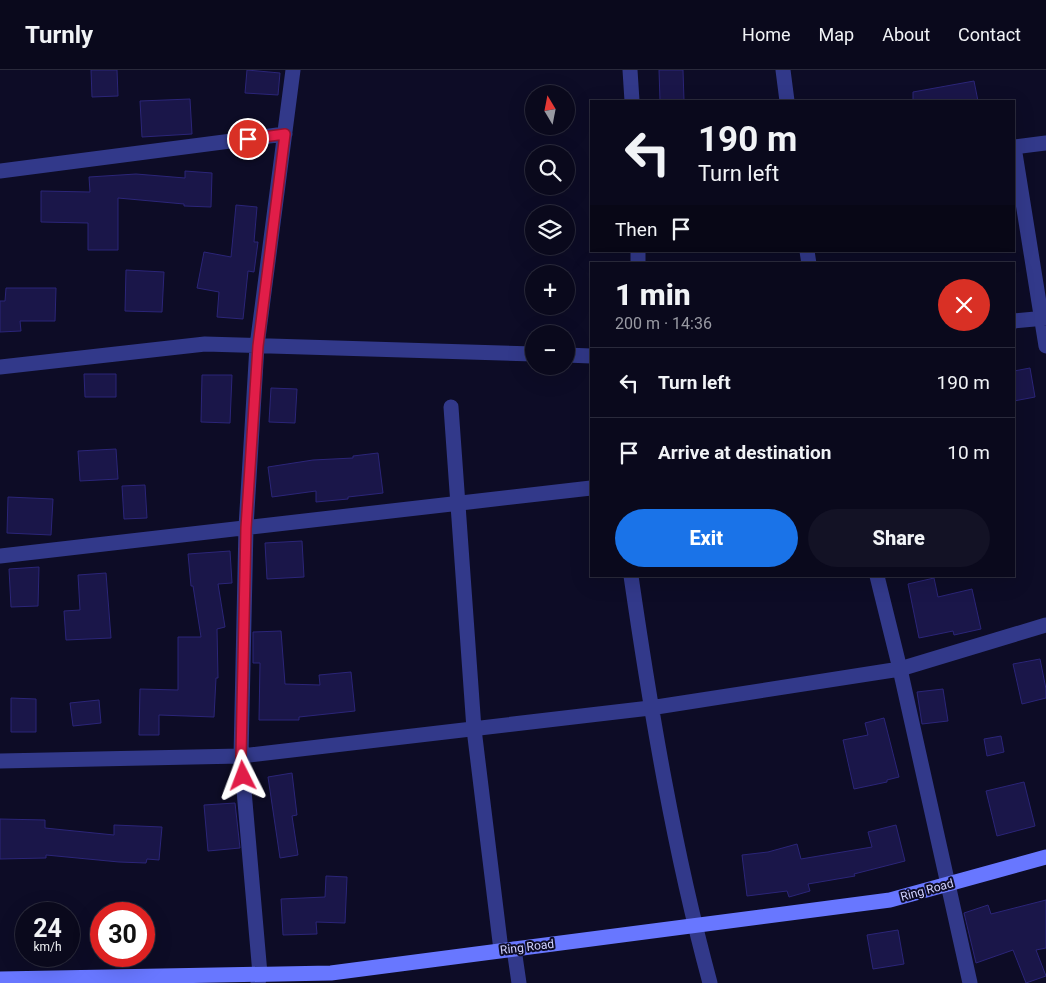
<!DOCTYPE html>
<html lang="en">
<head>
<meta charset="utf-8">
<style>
  :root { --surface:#0a091c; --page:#131225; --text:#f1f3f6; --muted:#999aa3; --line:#2a2a3b; --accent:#1a73e8 }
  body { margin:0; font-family:Roboto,sans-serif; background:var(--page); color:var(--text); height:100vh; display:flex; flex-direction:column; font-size:19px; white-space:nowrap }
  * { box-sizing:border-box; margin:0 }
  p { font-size:16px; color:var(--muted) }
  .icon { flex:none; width:28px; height:28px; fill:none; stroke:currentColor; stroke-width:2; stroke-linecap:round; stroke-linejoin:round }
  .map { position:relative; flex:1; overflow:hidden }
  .panel { position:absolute; left:590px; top:192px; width:425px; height:315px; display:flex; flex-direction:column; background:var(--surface); border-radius:0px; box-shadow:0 5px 20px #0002,0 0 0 1px var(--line) }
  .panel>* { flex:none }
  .hud { position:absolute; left:590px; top:30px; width:425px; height:152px; border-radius:0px; box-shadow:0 5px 20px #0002,0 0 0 1px var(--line); background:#0a091c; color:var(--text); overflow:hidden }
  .needle { width:32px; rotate:350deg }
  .controls { position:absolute; left:525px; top:15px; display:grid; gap:10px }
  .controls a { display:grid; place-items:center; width:50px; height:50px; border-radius:50%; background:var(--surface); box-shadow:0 5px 20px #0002,0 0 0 1px var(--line); font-size:25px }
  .speed { position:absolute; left:15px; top:832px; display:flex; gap:10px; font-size:25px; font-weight:700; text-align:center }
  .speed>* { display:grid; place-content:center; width:65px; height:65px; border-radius:50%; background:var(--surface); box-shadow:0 5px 20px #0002,0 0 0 1px var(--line); line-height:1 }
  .speed small { font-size:12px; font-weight:400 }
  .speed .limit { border:8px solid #d22; background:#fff; color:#111 }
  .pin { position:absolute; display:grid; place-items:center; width:42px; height:42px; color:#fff; margin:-21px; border:2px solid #fff; border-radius:50%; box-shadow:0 1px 5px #0007 }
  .me { position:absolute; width:55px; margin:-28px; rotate:357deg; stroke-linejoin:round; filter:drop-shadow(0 0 4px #0008) }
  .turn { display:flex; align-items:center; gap:18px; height:105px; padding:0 25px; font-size:22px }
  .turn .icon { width:65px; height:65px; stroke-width:2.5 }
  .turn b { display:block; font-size:35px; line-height:42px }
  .then { display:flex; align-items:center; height:48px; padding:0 25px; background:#0003; gap:10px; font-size:19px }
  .round { display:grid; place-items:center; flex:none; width:52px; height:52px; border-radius:26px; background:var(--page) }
  .head { display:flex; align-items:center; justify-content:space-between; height:85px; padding:0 25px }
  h1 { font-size:30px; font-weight:800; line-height:38px }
  .button { display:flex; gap:10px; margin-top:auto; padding:10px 25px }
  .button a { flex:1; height:58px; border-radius:30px; background:var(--accent); color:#fff; font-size:20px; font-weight:800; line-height:58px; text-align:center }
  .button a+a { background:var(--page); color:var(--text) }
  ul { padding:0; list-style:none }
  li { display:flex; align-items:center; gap:15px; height:70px; padding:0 25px; border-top:1px solid var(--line) }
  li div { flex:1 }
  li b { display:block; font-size:19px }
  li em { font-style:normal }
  header { display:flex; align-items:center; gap:30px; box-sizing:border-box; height:70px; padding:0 25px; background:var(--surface); border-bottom:1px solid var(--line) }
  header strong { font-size:24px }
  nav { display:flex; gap:28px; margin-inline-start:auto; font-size:18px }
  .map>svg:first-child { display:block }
  .building { fill:#1a1649; stroke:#2b2578 }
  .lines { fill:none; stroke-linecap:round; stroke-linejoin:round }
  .street { stroke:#32398a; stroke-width:15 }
  .secondary { stroke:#6877ff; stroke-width:15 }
  .route-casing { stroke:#92132f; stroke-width:12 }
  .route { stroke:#e11d48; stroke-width:9 }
  .labels { text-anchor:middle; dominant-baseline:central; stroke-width:4; stroke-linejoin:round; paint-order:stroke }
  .street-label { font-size:12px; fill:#d1d2ff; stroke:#0d0c26 }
</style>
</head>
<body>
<header>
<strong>Turnly</strong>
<nav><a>Home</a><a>Map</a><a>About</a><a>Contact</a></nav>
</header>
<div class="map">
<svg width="1046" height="913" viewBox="0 0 1046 913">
  <rect width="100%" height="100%" fill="#0d0c26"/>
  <!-- building -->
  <path class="building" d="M91,0H117L118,26L92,27Z
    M247,0L280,3L278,25L245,23Z
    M659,0H683L684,31H660Z
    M974,11L978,31H913V22Z
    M190,29L192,64L142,67L140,31Z
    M185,101L212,103L211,137L184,136V134L118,128V180H88V153L41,152V121L90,122L89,107L136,104L185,108Z
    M236,135L257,137L254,172H258L254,202L248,201L243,249L217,247L219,222L197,218L204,182L231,187Z
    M126,200L164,202L162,242L125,241Z
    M6,218H56L55,251H20L21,261L0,262V231H5Z
    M1030,298L1035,327L1014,331V301Z
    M84,304H116V327H85Z
    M202,305H232L230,353L201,352Z
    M271,318L297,319L295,353L269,352Z
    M116,379L118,409L80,411L78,381Z
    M378,383L383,423L348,427V429L316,432V421L272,427L268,397L313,390L353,388V386Z
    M145,415L147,448L124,449L122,416Z
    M8,427L53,429L51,465L7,463Z
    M302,471L304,507L267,509L265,473Z
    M230,481L232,513L218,514L225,557L217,559L218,608H216L214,647L159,645V665H139L140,619L178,620V567H201L193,516H191L188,484Z
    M39,497L38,536L11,537L9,499Z
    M106,503L111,568L66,570L64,541L80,540L78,505Z
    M934,508L938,527L972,519L981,559L954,565L953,561L919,568L908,514Z
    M281,561L285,614L320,615L319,605L351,602L355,641L299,647V650H259L260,593H253V562Z
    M1040,589L1046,619V628L1022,634L1013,594Z
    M943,619L948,651L922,654L917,622Z
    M11,628L36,629V662H11Z
    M99,630L101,653L73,656L70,633Z
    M884,648L899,707L887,710V712L854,719L843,670L868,665L865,653Z
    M1001,666L1004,682L987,686L984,669Z
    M292,703L297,745L292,746L298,785L280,788L268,707Z
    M1024,712L1035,756L997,766L986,721Z
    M235,733L240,778L208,781L204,735Z
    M0,749L45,750V758L114,765V755L162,757L159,790L147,789L146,793L119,792L46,785V788L0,789Z
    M896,755L905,791L854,804L855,806L808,814L810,821L789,827L787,821L747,826L742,785L768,782L797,774L801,789L872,777L868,762Z
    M326,806L347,807L345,853L316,852L317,864L283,865L281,829L325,827Z
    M1046,830V878L1036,880L1046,906L1026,913L1013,880L976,893L964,843L988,835L991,844Z
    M898,860L904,894L873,899L867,865Z"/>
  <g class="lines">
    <!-- street -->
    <path class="street" d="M630,0L632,31
      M783,0L787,31
      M1014,77L1046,276
      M1014,77L1046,73
      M0,101L285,64
      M638,181V194
      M807,181L809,194
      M1014,251L1046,248
      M566,285L591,286
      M0,297L205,274L534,284
      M451,337L474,659L501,880
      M0,486L591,418
      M631,506C651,643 674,780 710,913
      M877,506L900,599L970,913
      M0,691L241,686L650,638L900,599L1046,555
      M514,879L519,913
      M258,913L260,904L241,686L246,457L257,276L293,0"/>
    <!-- secondary -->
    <path class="secondary" d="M0,909L331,903L890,830L1046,787"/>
  </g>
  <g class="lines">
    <!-- route casing -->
    <g class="route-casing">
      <path id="route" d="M243,706L241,686L246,458L258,276L285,64L248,69"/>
    </g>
    <!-- route -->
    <use href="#route" class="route"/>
  </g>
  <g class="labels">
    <!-- street labels -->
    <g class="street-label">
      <text transform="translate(927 820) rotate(-15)">Ring Road</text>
      <text transform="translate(527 877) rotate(-7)">Ring Road</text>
    </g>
  </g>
</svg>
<div class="controls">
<a><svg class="needle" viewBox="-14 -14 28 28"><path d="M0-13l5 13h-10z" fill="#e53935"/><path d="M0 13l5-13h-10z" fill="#999aa3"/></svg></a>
<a><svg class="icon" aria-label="search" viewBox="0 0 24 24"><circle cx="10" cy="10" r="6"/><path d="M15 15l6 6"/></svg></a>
<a><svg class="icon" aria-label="layers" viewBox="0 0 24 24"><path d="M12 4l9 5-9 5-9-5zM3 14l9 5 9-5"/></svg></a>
<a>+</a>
<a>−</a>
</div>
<div class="speed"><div>24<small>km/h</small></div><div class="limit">30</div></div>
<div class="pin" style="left:248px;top:69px;background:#d93025"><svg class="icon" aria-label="arrive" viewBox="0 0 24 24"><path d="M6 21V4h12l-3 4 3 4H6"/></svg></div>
<svg class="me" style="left:243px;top:706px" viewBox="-20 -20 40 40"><path d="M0-17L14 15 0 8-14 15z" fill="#e11d48" stroke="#fff" stroke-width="4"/></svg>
<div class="hud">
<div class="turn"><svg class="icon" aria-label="left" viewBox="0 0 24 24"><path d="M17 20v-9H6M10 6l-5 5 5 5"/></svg><div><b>190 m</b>Turn left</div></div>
<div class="then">Then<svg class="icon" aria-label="arrive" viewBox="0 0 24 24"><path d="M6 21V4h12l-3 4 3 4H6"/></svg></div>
</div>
<section class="panel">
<div class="head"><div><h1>1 min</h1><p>200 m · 14:36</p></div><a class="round" style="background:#d93025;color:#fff"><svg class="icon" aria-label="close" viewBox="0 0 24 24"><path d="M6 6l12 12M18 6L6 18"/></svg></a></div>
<ul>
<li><svg class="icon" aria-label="left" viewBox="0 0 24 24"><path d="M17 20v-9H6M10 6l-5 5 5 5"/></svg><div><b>Turn left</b></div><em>190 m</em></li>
<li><svg class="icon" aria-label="arrive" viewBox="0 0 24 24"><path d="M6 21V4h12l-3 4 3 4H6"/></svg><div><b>Arrive at destination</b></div><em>10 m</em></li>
</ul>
<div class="button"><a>Exit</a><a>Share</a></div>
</section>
</div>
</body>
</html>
